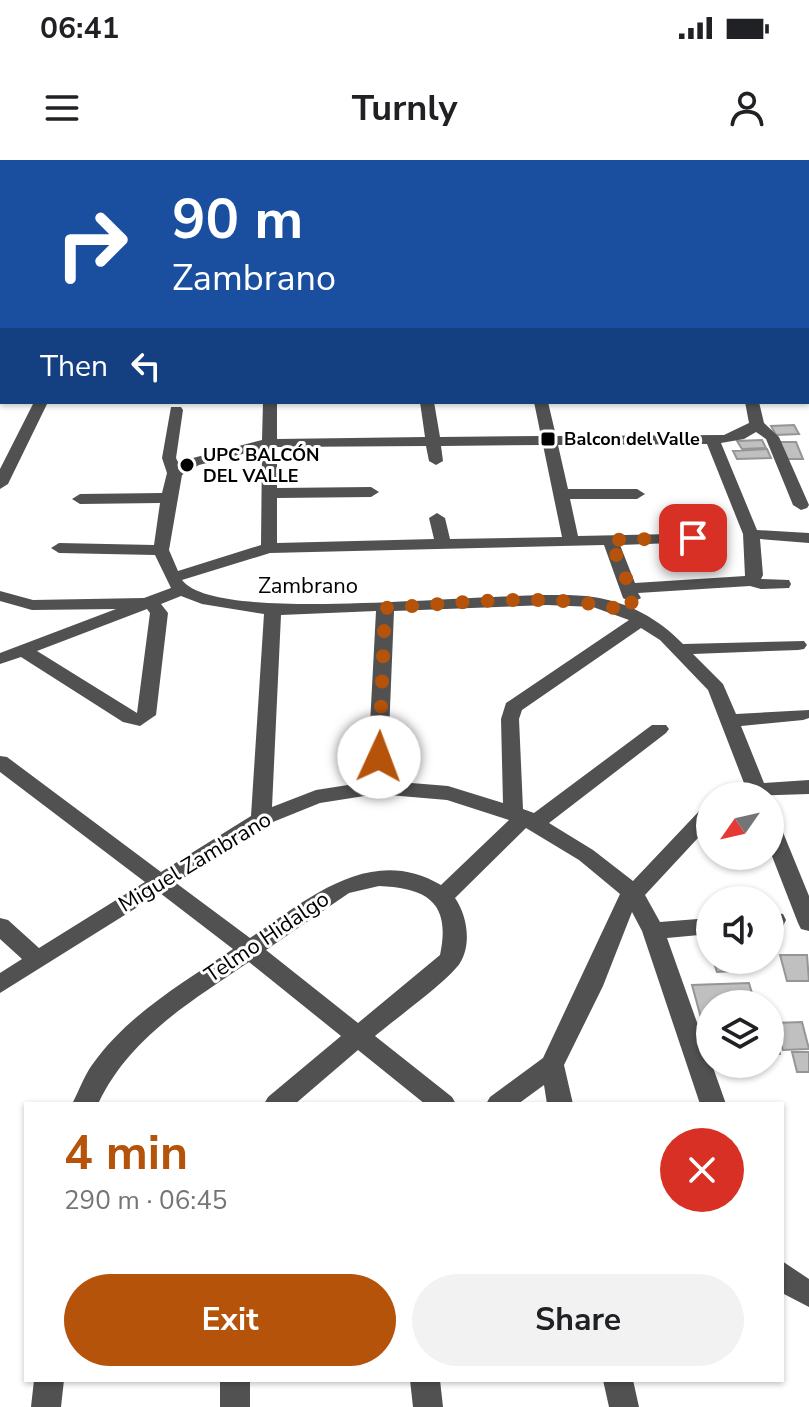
<!DOCTYPE html>
<html lang="en">
<head>
<meta charset="utf-8">
<style>
  :root { --surface:#fff; --page:#f2f2f2; --text:#202124; --muted:#757577; --accent:#b45309 }
  body { margin:0; font-family:"Nunito Sans",sans-serif; background:var(--page); color:var(--text); height:100vh; display:flex; flex-direction:column; font-size:30px; white-space:nowrap }
  * { box-sizing:border-box; margin:0 }
  p { font-size:26px; color:var(--muted) }
  .icon { flex:none; width:44px; height:44px; fill:none; stroke:currentColor; stroke-width:2; stroke-linecap:round; stroke-linejoin:round }
  .map { position:relative; flex:1; overflow:hidden }
  .panel { position:absolute; left:24px; top:942px; width:760px; height:280px; display:flex; flex-direction:column; background:var(--surface); border-radius:0px; box-shadow:0 2px 6px #0004 }
  .panel>* { flex:none }
  .banner { position:absolute; left:0px; top:0px; width:810px; height:244px; box-shadow:0 2px 6px #0004; background:#1a4fa0; color:#fff; overflow:hidden }
  .needle { width:52px; rotate:236deg }
  .fabs { position:absolute; left:696px; top:622px; display:grid; gap:16px }
  .fabs a { display:grid; place-items:center; width:88px; height:88px; border-radius:50%; background:var(--surface); box-shadow:0 2px 6px #0004; font-size:40px }
  .pin { position:absolute; display:grid; place-items:center; width:68px; height:68px; color:#fff; margin:-34px; border-radius:16px; box-shadow:0 4px 12px #0006 }
  .me { position:absolute; width:88px; margin:-44px; rotate:2deg; stroke-linejoin:round; filter:drop-shadow(0 0 6px #0008) }
  .turn { display:flex; align-items:center; gap:28px; height:168px; padding:0 40px; font-size:36px }
  .turn .icon { width:104px; height:104px; stroke-width:2.5 }
  .turn b { display:block; font-size:56px; line-height:68px }
  .then { display:flex; align-items:center; height:76px; padding:0 40px; background:#0003; gap:16px; font-size:30px }
  .round { display:grid; place-items:center; flex:none; width:84px; height:84px; border-radius:42px; background:var(--page) }
  .overview { display:flex; align-items:center; justify-content:space-between; height:136px; padding:0 40px }
  h1 { font-size:48px; font-weight:700; line-height:60px; color:var(--accent) }
  .action { display:flex; gap:16px; margin-top:auto; padding:16px 40px }
  .action a { flex:1; height:92px; border-radius:48px; background:var(--accent); color:#fff; font-size:32px; font-weight:700; line-height:92px; text-align:center }
  .action a+a { background:var(--page); color:var(--text) }
  .status { display:flex; justify-content:space-between; align-items:center; height:56px; padding:0 40px; background:var(--surface); direction:ltr }
  .status svg { height:22px; fill:currentColor }
  header { display:flex; justify-content:space-between; align-items:center; height:104px; padding:0 40px; background:var(--surface); font-size:36px; font-weight:700 }
  .map>svg:first-child { display:block }
  .building { fill:#c0c0c0; stroke:#959595; stroke-width:2 }
  .lines { fill:none; stroke-linecap:round; stroke-linejoin:round }
  .minor { fill:#515151; fill-rule:evenodd }
  .route { stroke:#b45309; stroke-width:14; stroke-dasharray:0 25.2 }
  .poi-dot { fill:#000; stroke:#fff; stroke-width:3 }
  .labels { text-anchor:middle; dominant-baseline:central; stroke-width:6; stroke-linejoin:round; paint-order:stroke }
  .far-poi-label { font-size:18px; font-weight:bold; fill:#000; stroke:#fff; text-anchor:start }
  .street-label { font-size:22px; fill:#000; stroke:#fff }
</style>
</head>
<body>
<div class="status"><b>06:41</b><svg viewBox="0 0 49 12"><path d="M0 12V9h3v3zM5 12V6h3v6zM10 12V3h3v9zM15 12V0h3v12zM26 1h20v11H26zM47 4h2v5h-2z"/></svg></div>
<header><svg class="icon" aria-label="menu" viewBox="0 0 24 24"><path d="M4 6h16M4 12h16M4 18h16"/></svg>Turnly<svg class="icon" aria-label="person" viewBox="0 0 24 24"><circle cx="12" cy="8" r="4"/><path d="M4 21q1-7 8-7t8 7"/></svg></header>
<div class="map">
<svg width="809" height="1247" viewBox="0 0 809 1247">
  <rect width="100%" height="100%" fill="#fff"/>
  <!-- building -->
  <path class="building" d="M794,265L799,274L776,275L771,266Z
    M762,280L766,288L742,289L737,281Z
    M778,282H796L803,299H786Z
    M767,289L771,298L737,299L733,291Z
    M780,795H807L809,821H787Z
    M713,800H744L747,810L717,812Z
    M749,823L755,844H710V857L701,858L692,825Z
    M802,862L809,889L783,890L774,863Z
    M770,868H772L780,894L770,895Z
    M792,892H809V912H797Z"/>
  <g class="lines">
    <!-- minor -->
    <path class="minor" d="M91,0H104L105,2H92Z
      M0,74H2V80H0Z
      M808,127H809V135H808Z
      M0,153L2,154V162L0,161Z
      M0,192H2V200H0Z
      M0,236L2,242L7,243L0,244Z
      M34,242H48L8,324L0,329V309Z
      M263,242H277V279L425,277L420,242H434L440,277L541,276L534,242H548L556,276L724,275L749,263L745,242H759L764,263L779,277L809,345L807,348L801,350L793,345L766,279L756,272L744,279L721,283L757,370L809,373V383L760,379L763,415L761,419L789,420L791,424L789,428L761,429L750,426L638,433L641,438L632,443L623,438L604,385L270,393L182,420C219,469 520,426 593,437C628,442 659,459 683,484L804,481L807,485L804,489L798,490L693,494L723,524L736,554L809,550V558L803,560L741,566L764,623L809,620V634L749,636L708,530L660,480L641,468L522,550L519,559L523,649L534,653L652,565H666L669,569L666,573L549,663L593,690L633,721L703,647L710,645V665L645,735L660,762L710,758V774L667,778L726,944H700L642,771L632,752L603,826L564,905L573,944H547L544,925L518,944H486L490,937L543,898L620,734L579,700L526,668L455,738C467,755 472,784 460,803C449,820 394,860 375,876L452,937L456,944H425L358,890L295,944H264L268,937L341,876L249,802C190,842 129,878 98,944H72C79,931 84,916 92,905C128,854 183,823 233,789L160,733L0,833V813L22,799L0,779V758L8,760L39,788L145,722L0,612V596L7,597L161,712L251,656L264,454L202,444L181,436L161,444L168,453L156,555L140,566L123,562L21,497L0,504V493L116,449L32,450L0,441V431L33,440L144,438L171,428L155,395L59,393L51,388L59,383L154,385L160,343L80,344L72,339L80,334L162,333L167,313L162,298L171,247H181L183,250L176,298L179,304L189,299L262,280ZM707,284L743,374L745,416L635,423L620,385L726,381V375L720,373L578,376L570,339H637L645,334L637,329H568L558,285ZM543,285L562,377L450,379L445,358L437,353L429,358L434,379L277,383V338L371,337L379,332L371,327L277,328V287L426,286L429,301L436,305L443,301L441,286ZM262,289L261,385L178,411L169,390L182,315L199,305ZM547,445L593,447L629,460L506,543L501,559L503,643L448,626L387,621L394,451ZM147,449L150,453L137,553L37,491ZM376,451L367,622L316,630L272,647L281,455ZM377,634L447,640L509,660L441,725C370,683 307,740 250,778L176,723L268,664L320,643ZM379,726C428,728 451,743 440,795L358,863L266,790L349,733Z
      M770,658L777,660L780,665L809,736V771L801,769L798,763L770,691Z
      M770,752L783,754L786,760L783,766L770,768Z
      M782,1101L809,1119V1147L782,1133Z
      M34,1220H64L61,1247H31Z
      M220,1220H250V1247H220Z
      M410,1220H440L443,1247H413Z
      M603,1220H633L639,1247H609Z"/>
  </g>
  <g class="lines">
    <!-- route -->
    <path class="route" d="M379,597L385,448C464,443 549,431 627,451L632,447L630,428L610,380L693,378"/>
  </g>
  <!-- markers -->
  <g class="poi-dot">
    <rect x="540" y="271" width="16" height="16" rx="4"/>
    <circle cx="187" cy="305" r="8"/>
  </g>
  <g class="labels">
    <!-- far-poi labels -->
    <g class="far-poi-label">
      <text x="564" y="279">Balcon del Valle</text>
      <text x="203" y="295">UPC BALCÓN<tspan x="203" dy="21">DEL VALLE</tspan></text>
    </g>
    <!-- street labels -->
    <g class="street-label">
      <text x="308" y="426">Zambrano</text>
      <text transform="translate(195 702) rotate(-31)">Miguel Zambrano</text>
      <text transform="translate(267 777) rotate(-34)">Telmo Hidalgo</text>
    </g>
  </g>
</svg>
<div class="fabs">
<a><svg class="needle" viewBox="-14 -14 28 28"><path d="M0-13l5 13h-10z" fill="#e53935"/><path d="M0 13l5-13h-10z" fill="#757577"/></svg></a>
<a><svg class="icon" aria-label="sound" viewBox="0 0 24 24"><path d="M4 9h4l5-4v14l-5-4H4zM17 9q2 3 0 6"/></svg></a>
<a><svg class="icon" aria-label="layers" viewBox="0 0 24 24"><path d="M12 4l9 5-9 5-9-5zM3 14l9 5 9-5"/></svg></a>
</div>
<div class="pin" style="left:693px;top:378px;background:#d93025"><svg class="icon" aria-label="arrive" viewBox="0 0 24 24"><path d="M6 21V4h12l-3 4 3 4H6"/></svg></div>
<svg class="me" style="left:379px;top:597px" viewBox="-20 -20 40 40"><circle r="19" fill="#fff"/><path d="M0-13L10 11 0 6-10 11z" fill="#b45309"/></svg>
<div class="banner">
<div class="turn"><svg class="icon" aria-label="right" viewBox="0 0 24 24"><path d="M7 20v-9h11M14 6l5 5-5 5"/></svg><div><b>90 m</b>Zambrano</div></div>
<div class="then">Then<svg class="icon" aria-label="left" viewBox="0 0 24 24"><path d="M17 20v-9H6M10 6l-5 5 5 5"/></svg></div>
</div>
<section class="panel">
<div class="overview"><div><h1>4 min</h1><p>290 m · 06:45</p></div><a class="round" style="background:#d93025;color:#fff"><svg class="icon" aria-label="close" viewBox="0 0 24 24"><path d="M6 6l12 12M18 6L6 18"/></svg></a></div>
<div class="action"><a>Exit</a><a>Share</a></div>
</section>
</div>
</body>
</html>
